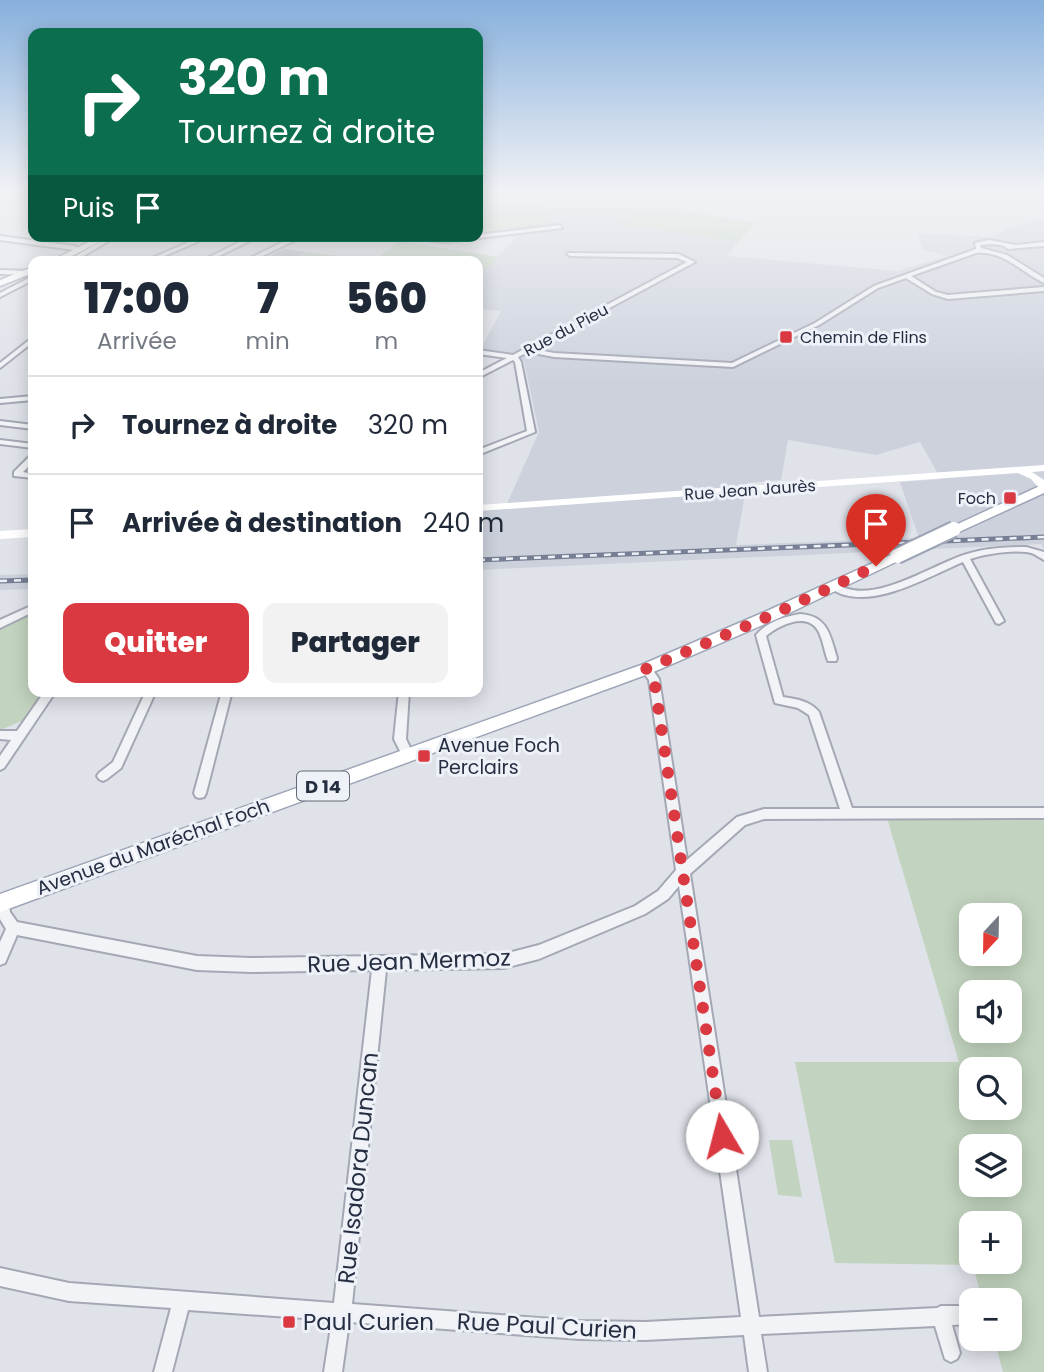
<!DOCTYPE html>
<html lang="fr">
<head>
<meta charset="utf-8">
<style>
  :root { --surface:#fff; --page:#f2f2f3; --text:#1f2937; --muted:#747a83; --line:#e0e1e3; --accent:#da3941 }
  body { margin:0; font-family:Poppins,sans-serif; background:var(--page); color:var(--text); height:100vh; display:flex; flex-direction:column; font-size:26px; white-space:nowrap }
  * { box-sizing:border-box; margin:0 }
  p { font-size:23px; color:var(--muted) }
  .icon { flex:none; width:38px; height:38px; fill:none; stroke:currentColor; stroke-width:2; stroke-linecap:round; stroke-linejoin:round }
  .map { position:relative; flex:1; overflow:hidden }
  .drawer { position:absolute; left:28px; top:256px; width:455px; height:441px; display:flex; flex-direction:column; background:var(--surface); border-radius:14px; box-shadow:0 4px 18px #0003 }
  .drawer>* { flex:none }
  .banner { position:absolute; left:28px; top:28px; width:455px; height:214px; border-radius:14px; box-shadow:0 4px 18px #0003; background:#0b6e4f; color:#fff; overflow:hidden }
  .needle { width:46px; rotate:202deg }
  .tools { position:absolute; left:959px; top:903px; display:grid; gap:14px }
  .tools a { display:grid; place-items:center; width:63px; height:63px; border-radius:14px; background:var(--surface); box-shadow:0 4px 18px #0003; font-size:35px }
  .pin { position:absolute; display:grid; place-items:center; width:60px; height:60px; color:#fff; margin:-72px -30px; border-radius:50% 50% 50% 0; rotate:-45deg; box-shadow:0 0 7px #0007 }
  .pin .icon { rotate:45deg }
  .me { position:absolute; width:77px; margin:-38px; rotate:352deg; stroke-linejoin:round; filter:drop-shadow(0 0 5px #0008) }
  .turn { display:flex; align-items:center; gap:24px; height:147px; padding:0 35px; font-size:32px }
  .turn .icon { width:91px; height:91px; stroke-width:2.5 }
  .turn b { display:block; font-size:49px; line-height:60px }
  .then { display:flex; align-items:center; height:66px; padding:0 35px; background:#0003; gap:14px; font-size:26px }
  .eta { display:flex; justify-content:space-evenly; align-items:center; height:119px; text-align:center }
  .eta b { font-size:42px; font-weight:800; line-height:49px }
  .action { display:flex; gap:14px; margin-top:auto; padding:14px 35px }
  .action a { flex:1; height:80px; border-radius:14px; background:var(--accent); color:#fff; font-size:28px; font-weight:800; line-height:80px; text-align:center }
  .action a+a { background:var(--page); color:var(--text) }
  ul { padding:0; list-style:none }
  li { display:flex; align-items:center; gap:21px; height:98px; padding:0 35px; border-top:2px solid var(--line) }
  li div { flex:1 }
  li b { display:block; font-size:26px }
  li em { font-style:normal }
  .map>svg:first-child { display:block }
  .built { fill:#ccd1dc; fill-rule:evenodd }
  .green { fill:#c2d4bf; fill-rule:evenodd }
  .building { fill:#b8bdca }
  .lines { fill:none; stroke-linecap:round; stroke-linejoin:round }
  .street-casing { stroke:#a4a8b4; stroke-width:4 }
  .primary-casing { stroke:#9da5b6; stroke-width:3 }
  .street { fill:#f2f3f7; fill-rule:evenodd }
  .secondary { fill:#fff; fill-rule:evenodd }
  .primary { fill:#fff; fill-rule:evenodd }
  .rail-casing { stroke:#777f94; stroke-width:5 }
  .rail { stroke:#eef1f7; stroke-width:2.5; stroke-dasharray:7; stroke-linecap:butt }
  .primary-bridge-casing { stroke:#9da5b6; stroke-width:18; stroke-linecap:butt }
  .primary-bridge { stroke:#fff; stroke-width:14 }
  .route { stroke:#da3941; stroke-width:12; stroke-dasharray:0 21.6 }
  .poi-dot { fill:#da3941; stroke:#eef1f7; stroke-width:2.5 }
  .labels { text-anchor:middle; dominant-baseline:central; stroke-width:6; stroke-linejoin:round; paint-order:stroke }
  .far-street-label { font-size:16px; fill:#262e42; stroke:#eef1f7 }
  .far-poi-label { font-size:16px; fill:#262e42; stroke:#eef1f7; text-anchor:start }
  .shield { fill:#eef1f7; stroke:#626878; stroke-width:2 }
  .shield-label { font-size:18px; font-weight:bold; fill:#262e42 }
  .poi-label { font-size:19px; fill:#262e42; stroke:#eef1f7; text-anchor:start }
  .street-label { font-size:19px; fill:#262e42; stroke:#eef1f7 }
  .near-street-label { font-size:23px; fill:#262e42; stroke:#eef1f7 }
  .near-poi-label { font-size:23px; fill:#262e42; stroke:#eef1f7; text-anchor:start }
</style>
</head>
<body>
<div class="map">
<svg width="1044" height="1372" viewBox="0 0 1044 1372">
  <rect width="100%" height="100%" fill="#dfe2e9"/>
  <!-- built -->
  <path class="built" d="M543,191H681L617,224L738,242L727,256L898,271L947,256L923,250L917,233L991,237L1012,226L1044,219V549L1041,544L478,570V510L505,508L539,432L524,361L480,350L501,311L478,309V277L525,229L553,226ZM788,440L876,455L920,442L941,479L900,482L919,538L736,545L747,483L781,480Z
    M33,574V589L0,590V575Z"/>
  <!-- green -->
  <path class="green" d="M478,191H494C501,204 528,198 544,200L553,227L478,235Z
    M652,205L756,223L738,242L616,224Z
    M399,241L499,257L478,277V261H295L305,252L375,260Z
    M33,611V691H43L24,720L0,730V628Z
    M887,818L1044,820V1372H1003L994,1339H1010V1300H982L973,1265L835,1263L795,1062H959ZM971,915H1010V954H971ZM971,992H1010V1031H971ZM971,1069H1010V1108H971ZM971,1146H1010V1185H971ZM971,1223H1010V1262H971Z
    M769,1140H792L802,1197L778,1195Z"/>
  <!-- building -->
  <path class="building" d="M284,249L305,252L295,261H259Z"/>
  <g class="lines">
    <!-- street casing -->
    <g class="street-casing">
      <path id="street" d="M0,193L33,195V197L0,195Z
        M560,225L562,228L446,242L385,236L446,238L478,236V235Z
        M0,236L75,246L78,248L75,250L0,240Z
        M110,236H117L75,261H67Z
        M203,236H211L153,261H145Z
        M252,236H260L209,261H201Z
        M263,236L290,239L296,236H304L252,261H244L285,241Z
        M989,240L1016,245L1044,242V246L1008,249C1003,243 989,244 980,245L981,248L1007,255L1044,278V283C1021,272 1003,250 976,253L911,276L936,292L948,295L1044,287V291L948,299L932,294L906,278L878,288L819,325L733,367L554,357L528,352L518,357L521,362L535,432L478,455V450L527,431L515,362L513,360L478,378V373L507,358L478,354V350L513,355L687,262L677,258L570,256L567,254L568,253L678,254L695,262L533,349L554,353L732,363L815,323L874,286L976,249L975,243Z
        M0,270L29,271L32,273L29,275L0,274Z
        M33,276V280L0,297V293Z
        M33,337V342L0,368V363Z
        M33,396V400L0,403V399Z
        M0,421L33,425V429L0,425Z
        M0,440L33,444V448L0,444Z
        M30,456H33V462L23,472L33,474V478L14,476V472Z
        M1026,547L1044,552V560C1041,558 1037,556 1034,554C1019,548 985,554 970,559L1004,621L999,624L996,623L963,562C930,576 881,605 845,595C840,594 835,591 830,588L828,586L833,583C838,585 843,588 848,589C883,599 934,564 967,554C986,548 1006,547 1026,547Z
        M33,605V612L0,628V620Z
        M800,614C828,616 830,635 837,658L836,661H828C824,651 823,638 817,629C805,612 778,626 766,636L783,697C797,699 810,701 819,712L852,808H1044V818L764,819L745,825L690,874L759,1317L937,1308L941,1306H971V1324L952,1325L960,1353L957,1359L951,1362L945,1359L935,1326L761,1334L767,1372H749L744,1335L645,1340L580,1339L349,1322L342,1372H324L332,1320L188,1310L172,1372H154L171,1308L69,1301L0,1286V1268L69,1283L334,1303L372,970L251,972L197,970L17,935L5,963L0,965V942L6,929L0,919V897L3,896L8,898L10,912L17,922L197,956L251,958L504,954L539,945L635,906L658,891L676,870L649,680L641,669L642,666H650L659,679L687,860L737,817L764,809H840L809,715L798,708L775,703L756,635C767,622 783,617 800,614ZM679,886L741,1317L645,1322L580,1321L352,1304L386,970L504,968L539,959L645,914L668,899Z
        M45,691H56L4,768L0,770V756L11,740L0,739V731H17Z
        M146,691H156L121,768L107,779L103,781L99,779L97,776L99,773L113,762Z
        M222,691H232L206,793L204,797L200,798L196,797L194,793Z
        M399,691H409L406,739L413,754L411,757L407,759L403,757L394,739Z"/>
    </g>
    <!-- primary casing -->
    <g class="primary-casing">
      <path id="primary" d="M100,236H111L62,261H51Z
        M33,267V273L0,286V280Z
        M1044,484V493L959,532H949L947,529Z
        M897,552L904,556L902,559L779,618L651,673L0,912V894L641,665L769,610Z"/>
    </g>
    <!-- street -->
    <use href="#street" class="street"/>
    <!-- secondary -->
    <path class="secondary" d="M1044,465V471L1032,472L1044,480V490L1040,489L1031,479L1018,473L478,511V505Z
      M33,529V537L0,539V531Z"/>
    <!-- primary -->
    <use href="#primary" class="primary"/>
    <!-- rail casing -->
    <g class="rail-casing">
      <path id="rail" d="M478,560L1044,537
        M0,581L33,580"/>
    </g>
    <!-- rail -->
    <use href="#rail" class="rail"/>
    <!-- primary-bridge casing -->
    <g class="primary-bridge-casing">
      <path id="primary-bridge" d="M897,556L954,529"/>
    </g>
    <!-- primary-bridge -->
    <use href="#primary-bridge" class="primary-bridge"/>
  </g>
  <!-- sky -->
  <linearGradient id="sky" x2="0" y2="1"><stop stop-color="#87b0dd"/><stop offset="0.5" stop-color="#f1f2f5"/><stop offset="1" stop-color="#f1f2f5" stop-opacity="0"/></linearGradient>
  <rect width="1044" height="383" fill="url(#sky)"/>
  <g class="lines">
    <!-- route -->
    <path class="route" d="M722,1136L654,679L646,669L774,614L876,566"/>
  </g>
  <!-- markers -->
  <g class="poi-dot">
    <rect x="779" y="330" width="14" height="14" rx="3.5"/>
    <rect x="1003" y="491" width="14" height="14" rx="3.5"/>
    <rect x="417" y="749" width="14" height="14" rx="3.5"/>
    <rect x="282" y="1315" width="14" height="14" rx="3.5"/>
  </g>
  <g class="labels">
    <!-- far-street labels -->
    <g class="far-street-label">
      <text transform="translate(566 330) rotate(-28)">Rue du Pieu</text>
      <text transform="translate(750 490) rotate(-4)">Rue Jean Jaurès</text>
    </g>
    <!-- far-poi labels -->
    <g class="far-poi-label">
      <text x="800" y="337">Chemin de Flins</text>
      <text x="996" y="498" text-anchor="end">Foch</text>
    </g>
    <!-- shield labels -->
    <rect class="shield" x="297" y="771.5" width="52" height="29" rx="5"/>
    <g class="shield-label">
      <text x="323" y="786">D 14</text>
    </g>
    <!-- poi labels -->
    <g class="poi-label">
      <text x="438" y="745">Avenue Foch<tspan x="438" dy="22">Perclairs</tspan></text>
    </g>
    <!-- street labels -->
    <g class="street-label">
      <text transform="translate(153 847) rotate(-20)">Avenue du Maréchal Foch</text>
    </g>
    <!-- near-street labels -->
    <g class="near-street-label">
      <text transform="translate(409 961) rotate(-2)">Rue Jean Mermoz</text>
      <text transform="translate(358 1168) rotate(-84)">Rue Isadora Duncan</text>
      <text transform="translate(547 1326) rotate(3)">Rue Paul Curien</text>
    </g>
    <!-- near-poi labels -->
    <g class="near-poi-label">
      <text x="303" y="1322">Paul Curien</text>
    </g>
  </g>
</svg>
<div class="tools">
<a><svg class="needle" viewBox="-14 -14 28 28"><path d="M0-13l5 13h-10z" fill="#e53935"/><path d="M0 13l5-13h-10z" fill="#747a83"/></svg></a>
<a><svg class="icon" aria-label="sound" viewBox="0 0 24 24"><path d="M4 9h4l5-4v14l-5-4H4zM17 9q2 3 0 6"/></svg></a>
<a><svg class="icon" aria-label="search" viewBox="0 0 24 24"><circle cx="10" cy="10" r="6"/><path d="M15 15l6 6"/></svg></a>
<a><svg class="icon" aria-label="layers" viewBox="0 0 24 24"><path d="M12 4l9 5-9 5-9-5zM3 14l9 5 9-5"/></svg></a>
<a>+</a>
<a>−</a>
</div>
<div class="pin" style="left:876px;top:566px;background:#d93025"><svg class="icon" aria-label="arrive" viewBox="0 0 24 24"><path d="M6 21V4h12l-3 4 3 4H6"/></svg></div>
<svg class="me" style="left:722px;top:1136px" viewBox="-20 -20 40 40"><circle r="19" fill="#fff"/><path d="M0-13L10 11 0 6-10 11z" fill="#da3941"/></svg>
<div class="banner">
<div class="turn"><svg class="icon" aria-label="right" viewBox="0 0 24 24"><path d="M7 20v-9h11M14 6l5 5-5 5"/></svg><div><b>320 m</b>Tournez à droite</div></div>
<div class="then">Puis<svg class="icon" aria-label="arrive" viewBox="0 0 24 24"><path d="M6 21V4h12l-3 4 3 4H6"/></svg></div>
</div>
<section class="drawer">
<div class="eta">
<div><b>17:00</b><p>Arrivée</p></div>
<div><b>7</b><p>min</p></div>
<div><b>560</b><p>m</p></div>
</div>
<ul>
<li><svg class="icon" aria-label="right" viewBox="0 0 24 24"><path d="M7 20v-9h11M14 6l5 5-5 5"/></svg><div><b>Tournez à droite</b></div><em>320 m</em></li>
<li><svg class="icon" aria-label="arrive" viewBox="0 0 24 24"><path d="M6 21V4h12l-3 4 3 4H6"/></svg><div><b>Arrivée à destination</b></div><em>240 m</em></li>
</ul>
<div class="action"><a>Quitter</a><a>Partager</a></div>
</section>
</div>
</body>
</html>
